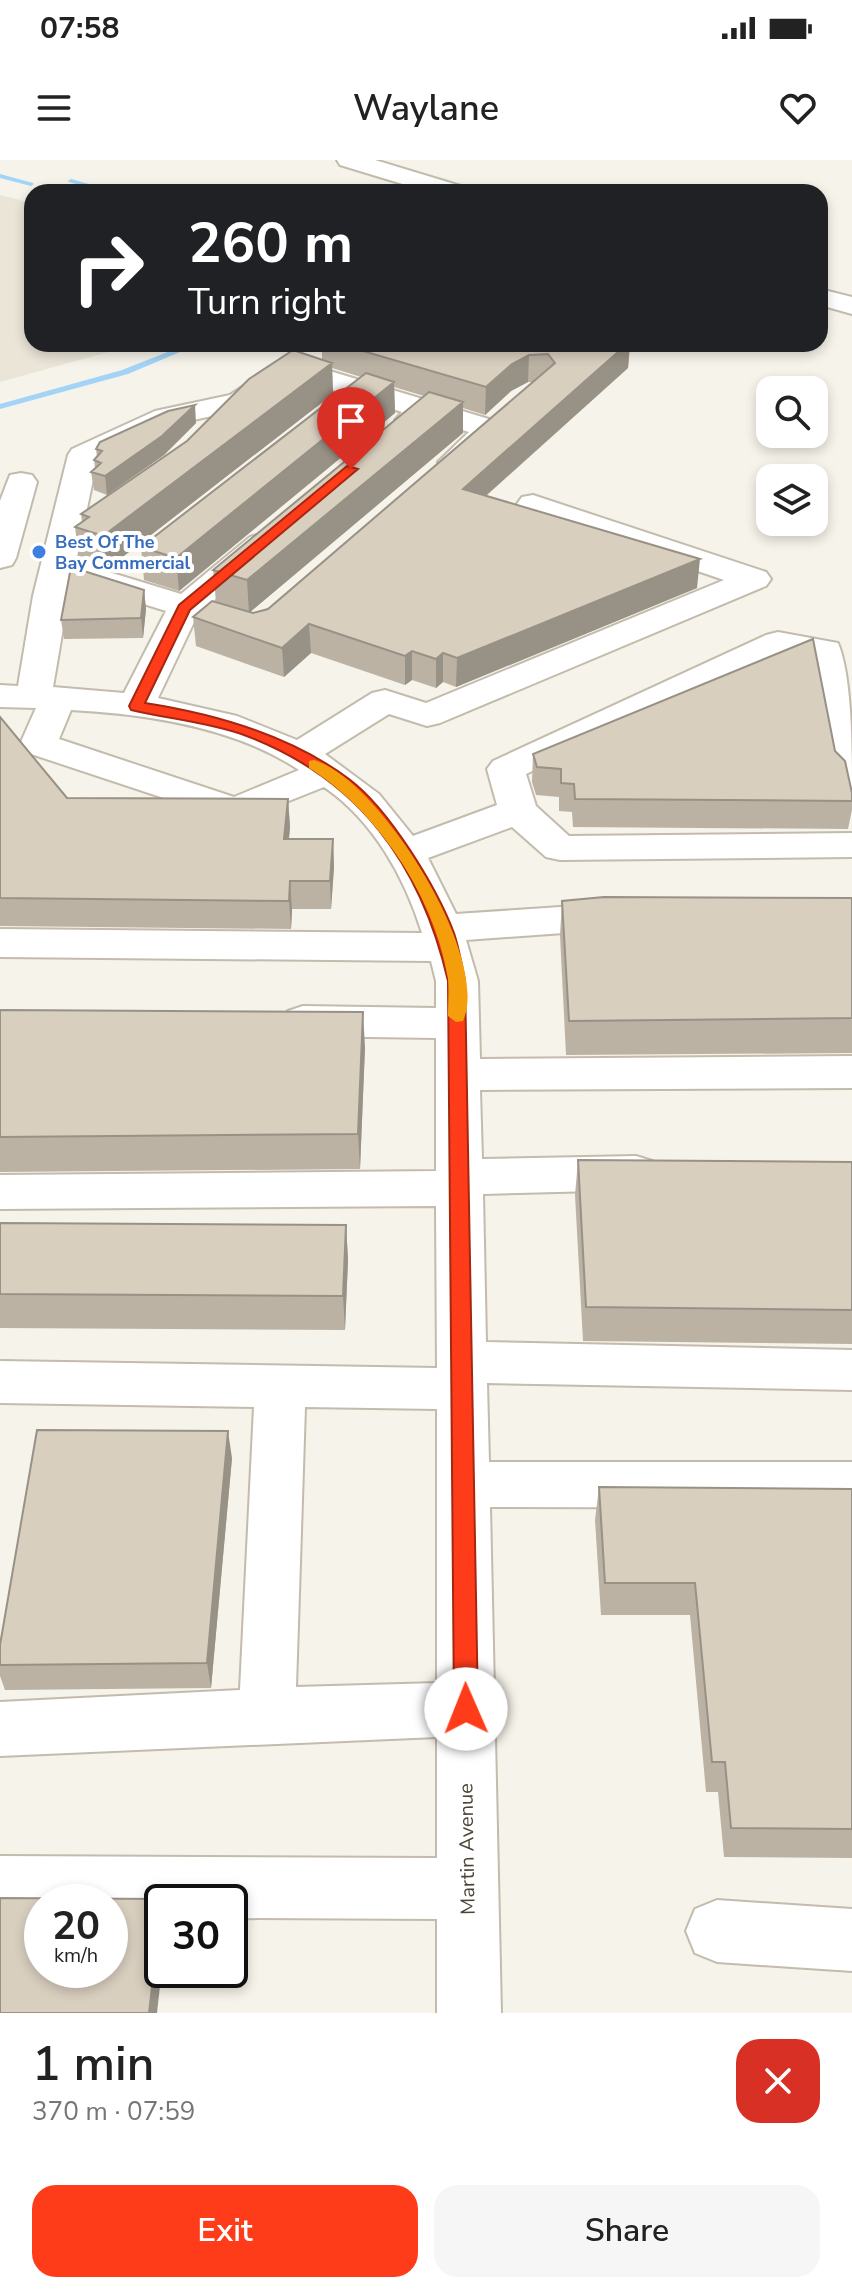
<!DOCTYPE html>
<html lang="en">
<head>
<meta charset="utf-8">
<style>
  :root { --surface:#fff; --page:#f6f6f6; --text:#222; --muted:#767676; --accent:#ff3c19 }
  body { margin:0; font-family:"Nunito Sans",sans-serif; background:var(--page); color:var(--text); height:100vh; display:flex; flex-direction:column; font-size:30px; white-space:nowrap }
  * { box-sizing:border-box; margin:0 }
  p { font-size:26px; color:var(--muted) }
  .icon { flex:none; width:44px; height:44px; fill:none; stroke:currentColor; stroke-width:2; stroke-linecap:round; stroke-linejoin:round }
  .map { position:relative; height:1853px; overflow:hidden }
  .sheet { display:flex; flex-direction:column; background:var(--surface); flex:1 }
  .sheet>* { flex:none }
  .banner { position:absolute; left:24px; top:24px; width:804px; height:168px; border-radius:24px; box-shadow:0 4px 12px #0003; background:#202124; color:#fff; overflow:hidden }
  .controls { position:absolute; left:756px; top:216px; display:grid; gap:16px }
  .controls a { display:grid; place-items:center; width:72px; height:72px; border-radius:16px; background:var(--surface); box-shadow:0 4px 12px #0003; font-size:40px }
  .speed { position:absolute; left:24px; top:1724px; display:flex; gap:16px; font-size:40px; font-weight:700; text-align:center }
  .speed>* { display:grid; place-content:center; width:104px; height:104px; border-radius:50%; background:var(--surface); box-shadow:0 4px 12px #0003; line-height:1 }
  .speed small { font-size:20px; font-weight:400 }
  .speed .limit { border:4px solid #111; border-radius:12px; background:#fff; color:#111 }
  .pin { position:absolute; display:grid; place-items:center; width:68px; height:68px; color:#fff; margin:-82px -34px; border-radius:50% 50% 50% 0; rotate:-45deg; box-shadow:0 0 8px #0007 }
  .pin .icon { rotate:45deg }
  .me { position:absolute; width:88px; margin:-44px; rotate:359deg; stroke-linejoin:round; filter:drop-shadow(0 0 6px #0008) }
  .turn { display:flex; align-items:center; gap:28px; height:168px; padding:0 32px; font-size:36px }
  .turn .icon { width:104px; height:104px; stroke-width:2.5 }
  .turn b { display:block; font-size:56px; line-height:68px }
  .round { display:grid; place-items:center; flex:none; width:84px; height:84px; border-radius:24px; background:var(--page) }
  .overview { display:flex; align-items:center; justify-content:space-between; height:136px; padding:0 32px }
  h1 { font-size:48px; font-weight:600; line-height:60px }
  .cta { display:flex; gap:16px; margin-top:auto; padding:16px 32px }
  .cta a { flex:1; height:92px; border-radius:24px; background:var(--accent); color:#fff; font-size:32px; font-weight:600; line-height:92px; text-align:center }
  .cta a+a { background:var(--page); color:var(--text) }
  .status { display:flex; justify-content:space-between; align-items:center; height:56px; padding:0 40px; background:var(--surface); direction:ltr }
  .status svg { height:22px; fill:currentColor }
  header { display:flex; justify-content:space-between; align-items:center; height:104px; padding:0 32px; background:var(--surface); font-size:36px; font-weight:600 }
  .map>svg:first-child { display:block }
  .residential { fill:#ebe5d8 }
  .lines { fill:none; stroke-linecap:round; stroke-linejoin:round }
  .stream { fill:#a3d4f7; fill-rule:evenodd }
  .minor-casing { stroke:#c3bbac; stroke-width:4 }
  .minor { fill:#fff; fill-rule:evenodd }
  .wall { fill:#bbb2a4; fill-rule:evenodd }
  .shaded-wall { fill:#989186 }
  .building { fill:#d9cfbf; stroke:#989186; stroke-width:2; fill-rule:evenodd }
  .route { fill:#ff3c19; stroke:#a62710; stroke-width:2 }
  .slow { fill:#f59e0b }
  .shop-dot { fill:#3f7fe0; stroke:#fff; stroke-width:3 }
  .labels { text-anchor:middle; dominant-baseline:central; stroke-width:8; stroke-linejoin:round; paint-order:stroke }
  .far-shop-label { font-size:18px; font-weight:bold; fill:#366cbe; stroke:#fff; text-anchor:start }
  .street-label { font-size:20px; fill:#4c4437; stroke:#fff }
</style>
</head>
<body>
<div class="status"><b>07:58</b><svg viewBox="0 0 49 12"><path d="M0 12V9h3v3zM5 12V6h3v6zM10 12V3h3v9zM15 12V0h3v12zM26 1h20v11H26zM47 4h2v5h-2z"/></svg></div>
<header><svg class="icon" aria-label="menu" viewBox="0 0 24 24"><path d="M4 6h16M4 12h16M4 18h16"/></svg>Waylane<svg class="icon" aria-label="heart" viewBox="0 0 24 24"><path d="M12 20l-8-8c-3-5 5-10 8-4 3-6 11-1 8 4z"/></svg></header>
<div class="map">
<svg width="852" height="1853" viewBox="0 0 852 1853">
  <rect width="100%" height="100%" fill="#f6f3ea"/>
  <!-- residential -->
  <path class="residential" d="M0,35L32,43V184H137L0,222Z"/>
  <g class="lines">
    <!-- stream -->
    <path class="stream" d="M0,14L33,23L34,24L31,26L0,18Z
      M71,19L114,31L115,32H104L69,22L68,21Z
      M188,184H199L128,214L0,249V244L122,210Z"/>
    <!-- minor casing -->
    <g class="minor-casing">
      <path id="minor" d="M337,0H375L464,27L467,32H429L340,5Z
        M820,129L852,137V154L820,145Z
        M290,199L502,263L506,269C493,288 466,314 442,309L438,302L469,272L428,260L410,269L399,266L395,260L402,252L294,218L249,248L175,264L97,300L76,402L181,434L250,377L261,374L272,377L277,384L211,443L269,461L274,468L269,475L257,478L195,460L158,538L237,556L297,580L372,533L385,530L426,543L724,420L522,351L517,344L522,337L533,335L766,412L771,419L766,426L440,563L427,566L389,554L325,594L379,634L413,676L497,645L487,609L493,601L766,475L778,472L838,483C852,516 852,590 852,629L839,626L833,618L810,498L782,493L526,614L536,646L569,676L852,673V697L560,700L546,697L512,667L428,698L456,754L620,743L634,747L640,756L634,765L620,769L466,780L478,821L480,899L852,896V928L480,930L482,999L636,996L652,1001L659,1013L652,1025L636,1030L483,1034L486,1182L852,1190V1230L487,1223L489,1302H852V1348L490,1347L501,1853H437V1759L230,1758V1742H162V1757H110V1742H42V1757L0,1756V1696L437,1698V1577L0,1596V1542L240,1530L254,1247L0,1243V1201L437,1208L436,1046L0,1049V1015L436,1011V878L303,876L288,871L282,861L288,851L303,846L436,848V821L431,801L0,797V769L422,773C405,718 373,660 324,627L236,662L25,592L20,584L36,548L0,547V525L18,526L33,436L68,295L72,289L155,251L230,235L280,202ZM71,421L166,451L124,533L53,527ZM71,550C147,554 235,567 299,610L234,637L59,579ZM305,1247L437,1249V1523L296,1527Z
        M21,313L32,315L37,322L16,398L12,405L0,408V341L10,315Z
        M717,1740L852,1749V1811L717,1802L695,1793L686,1771L695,1749Z"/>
    </g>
    <!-- minor -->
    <use href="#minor" class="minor"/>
  </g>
  <!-- wall -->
  <path class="wall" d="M322,184H630L628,208L486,336L697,428L456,527L443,522L436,528L412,520L405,525L311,493L284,517L196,486L193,457L216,442L213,410L424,236L394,227L395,253L179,431L144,420L141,387L361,217L332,208L333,234L107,409L79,400L75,367L82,362L81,354L322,200ZM528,222H534L268,449L253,453L250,452L463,273V248L485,255L511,231Z
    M196,263L164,295L107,335L94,330L91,312L95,308L94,300L97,297L96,289Z
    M144,430L146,449L143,478L64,479L61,460Z
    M0,557L67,638L288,639L290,667L289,679H333L334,707L331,749H292L291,769L0,766Z
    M835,591L852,633V650L848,669L573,667L572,652L559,651V637L536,635L532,622L533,594Z
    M852,738V893L566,895L560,775L562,741Z
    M0,850L365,887L360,1009L0,1012Z
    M578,1000L852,1002V1184L583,1181L575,1035Z
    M0,1063L346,1065L348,1100L345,1170L0,1168Z
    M232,1298L211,1528L5,1530L0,1516V1485Z
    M599,1327L852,1329V1698L724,1697L718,1632H706L690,1455H601L595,1360Z"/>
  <!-- shaded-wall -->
  <path class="shaded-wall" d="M627,184H630L628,208L462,357L463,329Z
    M529,195L528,222L511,231L485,255L486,227L512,204Z
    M332,203L333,234L107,409L103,376Z
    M394,222L395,253L179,431L176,398Z
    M463,242V273L249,453L247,420Z
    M195,245L196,263L164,295L107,335L105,316Z
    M700,399L697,428L456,527L457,498Z
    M144,430L146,449L143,478L141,458Z
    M309,464L311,493L284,517L282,488Z
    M412,491V520L405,525V496Z
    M443,493V522L436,528V499Z
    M288,639L290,667L286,707L284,679Z
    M333,679L334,707L331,749L330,721Z
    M290,721L292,749L291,769L289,741Z
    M363,852L365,887L360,1009L358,974Z
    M346,1065L348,1100L345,1170L343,1136Z
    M228,1271L232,1298L211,1528L207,1503Z
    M162,1739V1808L157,1853H149Z"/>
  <!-- building -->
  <path class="building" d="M339,184H627L463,329L700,399L457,498L443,493L436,499L412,491L405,496L309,464L282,488L193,457L212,441L253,453L268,449L555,203L548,194L529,195L512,204L486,227Z
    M293,190L332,203L103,376L75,367L89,357L81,354L187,281L249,219Z
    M366,213L394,222L176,398L141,387Z
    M429,232L463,242L247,420L213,410Z
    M195,245L162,276L105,316L91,312L101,303L94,300L102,291L96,289L100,282L168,251Z
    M71,407L144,430L141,458L61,460Z
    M813,479L835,591L845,601L852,633V641L575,639L574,624L561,623V609L537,607L533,594Z
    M0,557L67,638L288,639L284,679H333L330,721H290L289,741L0,738Z
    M604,737L852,738V858L569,861L562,741Z
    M0,850L363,852L358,974L0,977Z
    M578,1000L852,1002V1150L586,1147Z
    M0,1063L346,1065L343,1136L0,1134Z
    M37,1270L228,1271L207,1503L0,1505V1485Z
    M599,1327L852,1329V1669L731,1668L725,1602H712L695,1423H605Z
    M0,1738L162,1739L149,1853H0ZM42,1742H110V1810H42Z"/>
  <!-- route -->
  <path class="route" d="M347,306L358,309L190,450L145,543C216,554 290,575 349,619C389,649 436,726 454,773C459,788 462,805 465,821L478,1549L474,1557L466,1560L457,1557L454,1549L448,821C421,704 359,618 244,575C207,562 169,559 131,550L129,546L179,445Z"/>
  <!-- slow -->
  <path class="slow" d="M314,600C378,618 492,797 463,861L456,862L448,856C448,844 449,831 448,819C436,739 377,650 309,608V601Z"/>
  <!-- markers -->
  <circle class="shop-dot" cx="39" cy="392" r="8"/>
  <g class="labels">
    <!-- far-shop labels -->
    <g class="far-shop-label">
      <text x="55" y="382">Best Of The<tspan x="55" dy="21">Bay Commercial</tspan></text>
    </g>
    <!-- street labels -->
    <g class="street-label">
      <text transform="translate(467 1689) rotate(-91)">Martin Avenue</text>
    </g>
  </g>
</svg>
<div class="controls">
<a><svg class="icon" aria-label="search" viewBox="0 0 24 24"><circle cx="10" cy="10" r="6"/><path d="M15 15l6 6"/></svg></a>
<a><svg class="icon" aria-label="layers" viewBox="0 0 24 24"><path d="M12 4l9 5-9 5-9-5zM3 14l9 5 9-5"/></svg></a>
</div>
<div class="speed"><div>20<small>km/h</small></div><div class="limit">30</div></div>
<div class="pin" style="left:351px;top:309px;background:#d93025"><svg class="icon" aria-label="arrive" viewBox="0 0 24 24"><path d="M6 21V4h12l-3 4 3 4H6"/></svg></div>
<svg class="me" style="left:466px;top:1549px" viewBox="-20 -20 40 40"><circle r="19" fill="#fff"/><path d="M0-13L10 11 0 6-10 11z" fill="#ff3c19"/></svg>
<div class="banner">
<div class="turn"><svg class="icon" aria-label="right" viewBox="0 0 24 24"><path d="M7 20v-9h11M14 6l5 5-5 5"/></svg><div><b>260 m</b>Turn right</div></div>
</div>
</div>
<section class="sheet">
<div class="overview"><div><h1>1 min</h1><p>370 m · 07:59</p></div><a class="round" style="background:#d93025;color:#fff"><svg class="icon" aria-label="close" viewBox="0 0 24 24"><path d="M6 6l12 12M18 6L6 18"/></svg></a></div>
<div class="cta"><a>Exit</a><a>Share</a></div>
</section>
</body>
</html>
